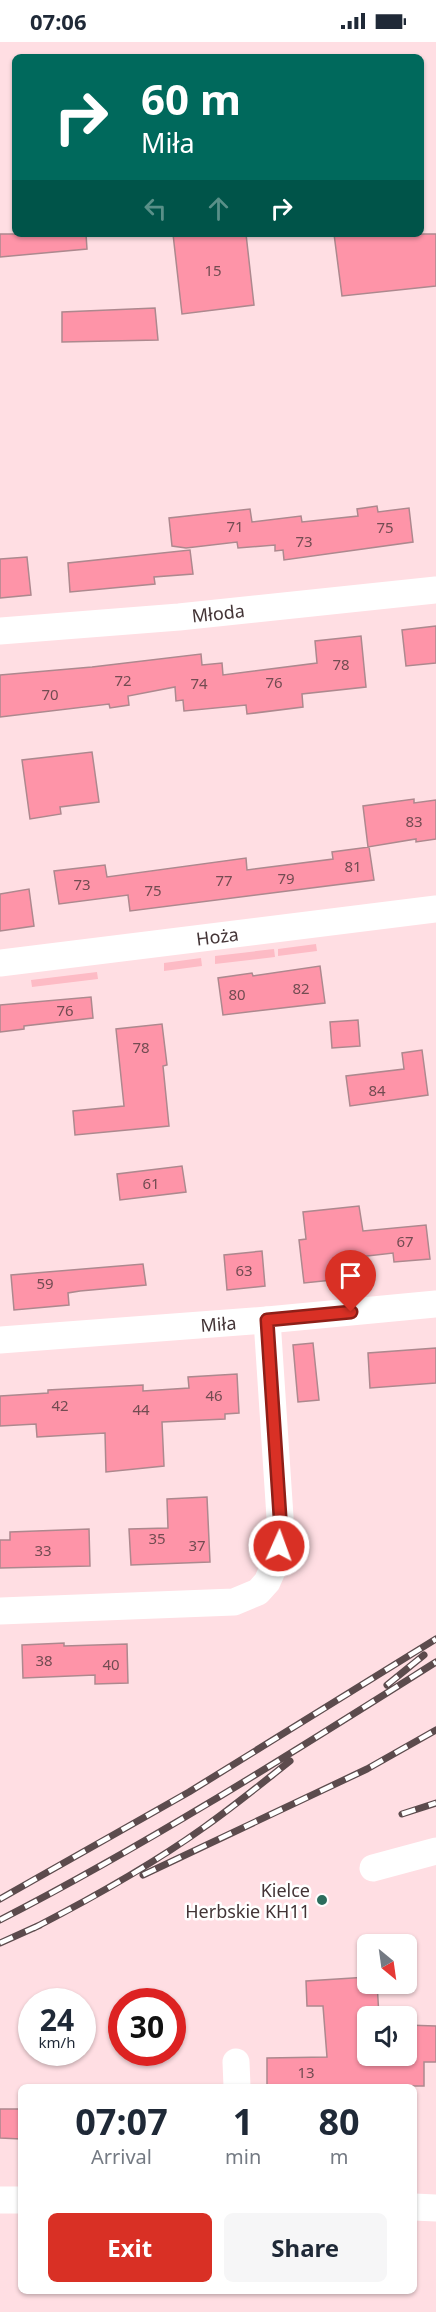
<!DOCTYPE html>
<html lang="en">
<head>
<meta charset="utf-8">
<style>
  :root { --surface:#fff; --page:#f6f6f7; --text:#1f2937; --muted:#747a83; --accent:#d93025 }
  body { margin:0; font-family:"Noto Sans",sans-serif; background:var(--page); color:var(--text); height:100vh; display:flex; flex-direction:column; font-size:22px; white-space:nowrap }
  * { box-sizing:border-box; margin:0 }
  p { font-size:20px; color:var(--muted) }
  .icon { flex:none; width:33px; height:33px; fill:none; stroke:currentColor; stroke-width:2; stroke-linecap:round; stroke-linejoin:round }
  .map { position:relative; flex:1; overflow:hidden }
  .sheet { position:absolute; left:18px; top:2042px; width:399px; height:210px; display:flex; flex-direction:column; background:var(--surface); border-radius:9px; box-shadow:0 2px 4px #0004 }
  .sheet>* { flex:none }
  .hud { position:absolute; left:12px; top:12px; width:412px; height:183px; border-radius:9px; box-shadow:0 2px 4px #0004; background:#00695c; color:#fff; overflow:hidden }
  .needle { width:39px; rotate:151deg }
  .controls { position:absolute; left:357px; top:1892px; display:grid; gap:12px }
  .controls a { display:grid; place-items:center; width:60px; height:60px; border-radius:9px; background:var(--surface); box-shadow:0 2px 4px #0004; font-size:30px }
  .speed { position:absolute; left:18px; top:1946px; display:flex; gap:12px; font-size:30px; font-weight:700; text-align:center }
  .speed>* { display:grid; place-content:center; width:78px; height:78px; border-radius:50%; background:var(--surface); box-shadow:0 2px 4px #0004; line-height:1 }
  .speed small { font-size:15px; font-weight:400 }
  .speed .limit { border:9px solid #d22; background:#fff; color:#111 }
  .pin { position:absolute; display:grid; place-items:center; width:51px; height:51px; color:#fff; margin:-62px -26px; border-radius:50% 50% 50% 0; rotate:-45deg; box-shadow:0 0 6px #0007 }
  .pin .icon { rotate:45deg }
  .me { position:absolute; width:66px; margin:-33px; rotate:2deg; stroke-linejoin:round; filter:drop-shadow(0 0 4px #0008) }
  .turn { display:flex; align-items:center; gap:21px; height:126px; padding:0 30px; font-size:27px }
  .turn .icon { width:78px; height:78px; stroke-width:2.5 }
  .turn b { display:block; font-size:42px; line-height:51px }
  .lanes { display:flex; align-items:center; height:57px; padding:0 30px; background:#0003; justify-content:center; gap:30px; direction:ltr }
  .lanes .off { opacity:.35 }
  .eta { display:flex; justify-content:space-evenly; align-items:center; height:102px; text-align:center }
  .eta b { font-size:36px; font-weight:700; line-height:42px }
  .action { display:flex; gap:12px; margin-top:auto; padding:12px 30px }
  .action a { flex:1; height:69px; border-radius:9px; background:var(--accent); color:#fff; font-size:24px; font-weight:700; line-height:69px; text-align:center }
  .action a+a { background:var(--page); color:var(--text) }
  .status { display:flex; justify-content:space-between; align-items:center; height:42px; padding:0 30px; background:var(--surface); direction:ltr }
  .status svg { height:16px; fill:currentColor }
  .map>svg:first-child { display:block }
  .green { fill:#fdbbc5 }
  .building { fill:#fe94a8; stroke:#ad888e; stroke-width:1.5 }
  .lines { fill:none; stroke-linecap:round; stroke-linejoin:round }
  .minor { stroke:#fff; stroke-width:27 }
  .rail-casing { stroke:#5c4b4d; stroke-width:7 }
  .rail { stroke:#fff; stroke-width:4.5; stroke-dasharray:14; stroke-linecap:butt }
  .route-casing { stroke:#8d1f18; stroke-width:15 }
  .route { stroke:#d93025; stroke-width:10 }
  .poi-dot { fill:#2c6d5d; stroke:#fff; stroke-width:2 }
  .labels { text-anchor:middle; dominant-baseline:central; stroke-width:5; stroke-linejoin:round; paint-order:stroke }
  .number-label { font-size:15px; fill:#724c52 }
  .street-label { font-size:18px; fill:#433436; stroke:#fff }
  .poi-label { font-size:18px; fill:#433436; stroke:#fff; text-anchor:end }
</style>
</head>
<body>
<div class="status"><b>07:06</b><svg viewBox="0 0 49 12"><path d="M0 12V9h3v3zM5 12V6h3v6zM10 12V3h3v9zM15 12V0h3v12zM26 1h20v11H26zM47 4h2v5h-2z"/></svg></div>
<div class="map">
<svg width="436" height="2270" viewBox="0 0 436 2270">
  <rect width="100%" height="100%" fill="#ffdee3"/>
  <!-- green -->
  <path class="green" d="M316,902L317,909L278,914V907Z
    M274,907L275,915L215,922V914Z
    M201,916L202,924L164,929V921Z
    M97,930L98,937L32,945L31,938Z"/>
  <!-- building -->
  <path class="building" d="M0,192H86L87,207L0,215Z
    M173,192H246L254,263L182,272Z
    M334,192H436V244L342,254Z
    M155,266L158,298L62,300V270Z
    M377,464L378,470L409,466L413,500L284,518L283,508L275,509V503L238,506L237,500L186,506L172,504L169,476L250,467L252,480L301,474L302,480L358,474L357,467Z
    M190,508L193,532L154,535L155,542L70,550L68,521Z
    M27,515L31,553L0,556V517Z
    M436,584V621L406,624L402,588Z
    M361,594L366,645L302,652L303,665L247,672L246,663L184,669L183,658L176,659L175,645L128,654L129,663L110,666L109,662L0,675V633L92,625L201,612L202,623L222,621L223,633L317,621L315,599Z
    M92,710L99,760L60,765L61,772L30,777L22,718Z
    M414,757V761L436,758V797L416,800V797L368,805L363,764Z
    M369,805L374,838L130,869L128,853L59,862L54,829L105,823L107,835L246,816L247,828L333,817L332,810Z
    M29,847L34,884L0,889V852Z
    M320,924L325,961L223,973L218,936L252,931L253,934Z
    M91,955L93,976L24,984V987L0,990V963Z
    M358,978L360,1004L332,1006L330,980Z
    M162,982L167,1023L163,1024L169,1084L75,1093L73,1069L124,1064L116,987Z
    M422,1008L428,1053L350,1064L346,1034L404,1027L402,1011Z
    M182,1124L186,1150L120,1158L117,1132Z
    M359,1164L363,1189L426,1183L430,1217L394,1220L393,1211L350,1216L352,1236L304,1241L299,1198L306,1197L303,1170Z
    M262,1209L265,1244L227,1248L224,1213Z
    M143,1222L146,1243L80,1249L68,1251L69,1263L14,1268L11,1233Z
    M313,1301L319,1358L298,1360L293,1303Z
    M436,1306V1341L370,1346L368,1311Z
    M237,1332L239,1371L225,1372V1377L162,1380L164,1424L106,1430L105,1391L37,1395L36,1382L0,1384V1354L48,1351V1348L143,1343V1349L189,1346L188,1335Z
    M207,1455L210,1520L131,1523L129,1487L168,1486L167,1457Z
    M89,1487L90,1524L0,1526V1498H10V1490Z
    M64,1601V1604L127,1602L128,1641L95,1642V1633L23,1636L22,1603Z
    M368,1935V1941H377L379,1974H368V2013H406V1983L436,1984V2020H424V2044H267V2016L327,2015L323,1964H307L306,1939Z
    M0,2067H21V2097L0,2096Z"/>
  <g class="lines">
    <!-- minor -->
    <g class="minor">
      <path id="s1" d="M0,589L179,575L436,548"/>
      <path id="s2" d="M0,921L436,867"/>
      <path id="s3" d="M0,1298L267,1278L436,1262"/>
      <path d="M0,1569L234,1560L258,1550L267,1540L278,1515L280,1475L267,1278"/>
      <path d="M373,1826L436,1809"/>
      <path d="M236,2020L237,2044"/>
      <path d="M0,2158H21"/>
      <path d="M414,2165L436,2166"/>
    </g>
    <!-- rail casing -->
    <g class="rail-casing">
      <path id="rail" d="M387,1643L424,1613
        M402,1772L436,1761
        M143,1833L367,1727L436,1688
        M0,1857L189,1750L436,1597
        M0,1878C150,1801 293,1710 436,1620
        M34,1886C92,1856 150,1824 203,1786C233,1765 261,1742 290,1719
        M0,1901L40,1883"/>
    </g>
    <!-- rail -->
    <use href="#rail" class="rail"/>
  </g>
  <g class="lines">
    <!-- route casing -->
    <g class="route-casing">
      <path id="route" d="M279,1504L280,1475L267,1278L351,1270"/>
    </g>
    <!-- route -->
    <use href="#route" class="route"/>
  </g>
  <!-- markers -->
  <circle class="poi-dot" cx="322" cy="1858" r="6"/>
  <g class="labels">
    <!-- number labels -->
    <g class="number-label">
      <text x="213" y="228">15</text>
      <text x="235" y="484">71</text>
      <text x="385" y="485">75</text>
      <text x="304" y="499">73</text>
      <text x="341" y="622">78</text>
      <text x="123" y="638">72</text>
      <text x="274" y="640">76</text>
      <text x="199" y="641">74</text>
      <text x="50" y="652">70</text>
      <text x="414" y="779">83</text>
      <text x="353" y="824">81</text>
      <text x="286" y="836">79</text>
      <text x="224" y="838">77</text>
      <text x="82" y="842">73</text>
      <text x="153" y="848">75</text>
      <text x="301" y="946">82</text>
      <text x="237" y="952">80</text>
      <text x="65" y="968">76</text>
      <text x="141" y="1005">78</text>
      <text x="377" y="1048">84</text>
      <text x="151" y="1141">61</text>
      <text x="405" y="1199">67</text>
      <text x="244" y="1228">63</text>
      <text x="45" y="1241">59</text>
      <text x="214" y="1353">46</text>
      <text x="60" y="1363">42</text>
      <text x="141" y="1367">44</text>
      <text x="157" y="1496">35</text>
      <text x="197" y="1503">37</text>
      <text x="43" y="1508">33</text>
      <text x="44" y="1618">38</text>
      <text x="111" y="1622">40</text>
      <text x="306" y="2030">13</text>
    </g>
    <!-- street labels -->
    <g class="street-label">
      <text stroke="none"><textPath href="#s1" startOffset="219">Młoda</textPath></text>
      <text stroke="none"><textPath href="#s2" startOffset="219">Hoża</textPath></text>
      <text stroke="none"><textPath href="#s3" startOffset="219">Miła</textPath></text>
    </g>
    <!-- poi labels -->
    <g class="poi-label">
      <text x="310" y="1848">Kielce<tspan x="310" dy="21">Herbskie KH11</tspan></text>
    </g>
  </g>
</svg>
<div class="controls">
<a><svg class="needle" viewBox="-14 -14 28 28"><path d="M0-13l5 13h-10z" fill="#e53935"/><path d="M0 13l5-13h-10z" fill="#747a83"/></svg></a>
<a><svg class="icon" aria-label="sound" viewBox="0 0 24 24"><path d="M4 9h4l5-4v14l-5-4H4zM17 9q2 3 0 6"/></svg></a>
</div>
<div class="speed"><div>24<small>km/h</small></div><div class="limit">30</div></div>
<div class="pin" style="left:351px;top:1270px;background:#d93025"><svg class="icon" aria-label="arrive" viewBox="0 0 24 24"><path d="M6 21V4h12l-3 4 3 4H6"/></svg></div>
<svg class="me" style="left:279px;top:1504px" viewBox="-20 -20 40 40"><circle r="17" fill="#d93025" stroke="#fff" stroke-width="3"/><path d="M0-11L8 9 0 5-8 9z" fill="#fff"/></svg>
<div class="hud">
<div class="turn"><svg class="icon" aria-label="right" viewBox="0 0 24 24"><path d="M7 20v-9h11M14 6l5 5-5 5"/></svg><div><b>60 m</b>Miła</div></div>
<div class="lanes"><svg class="icon off" aria-label="left" viewBox="0 0 24 24"><path d="M17 20v-9H6M10 6l-5 5 5 5"/></svg><svg class="icon off" aria-label="ahead" viewBox="0 0 24 24"><path d="M12 20V5M6 11l6-6 6 6"/></svg><svg class="icon" aria-label="right" viewBox="0 0 24 24"><path d="M7 20v-9h11M14 6l5 5-5 5"/></svg></div>
</div>
<section class="sheet">
<div class="eta">
<div><b>07:07</b><p>Arrival</p></div>
<div><b>1</b><p>min</p></div>
<div><b>80</b><p>m</p></div>
</div>
<div class="action"><a>Exit</a><a>Share</a></div>
</section>
</div>
</body>
</html>
